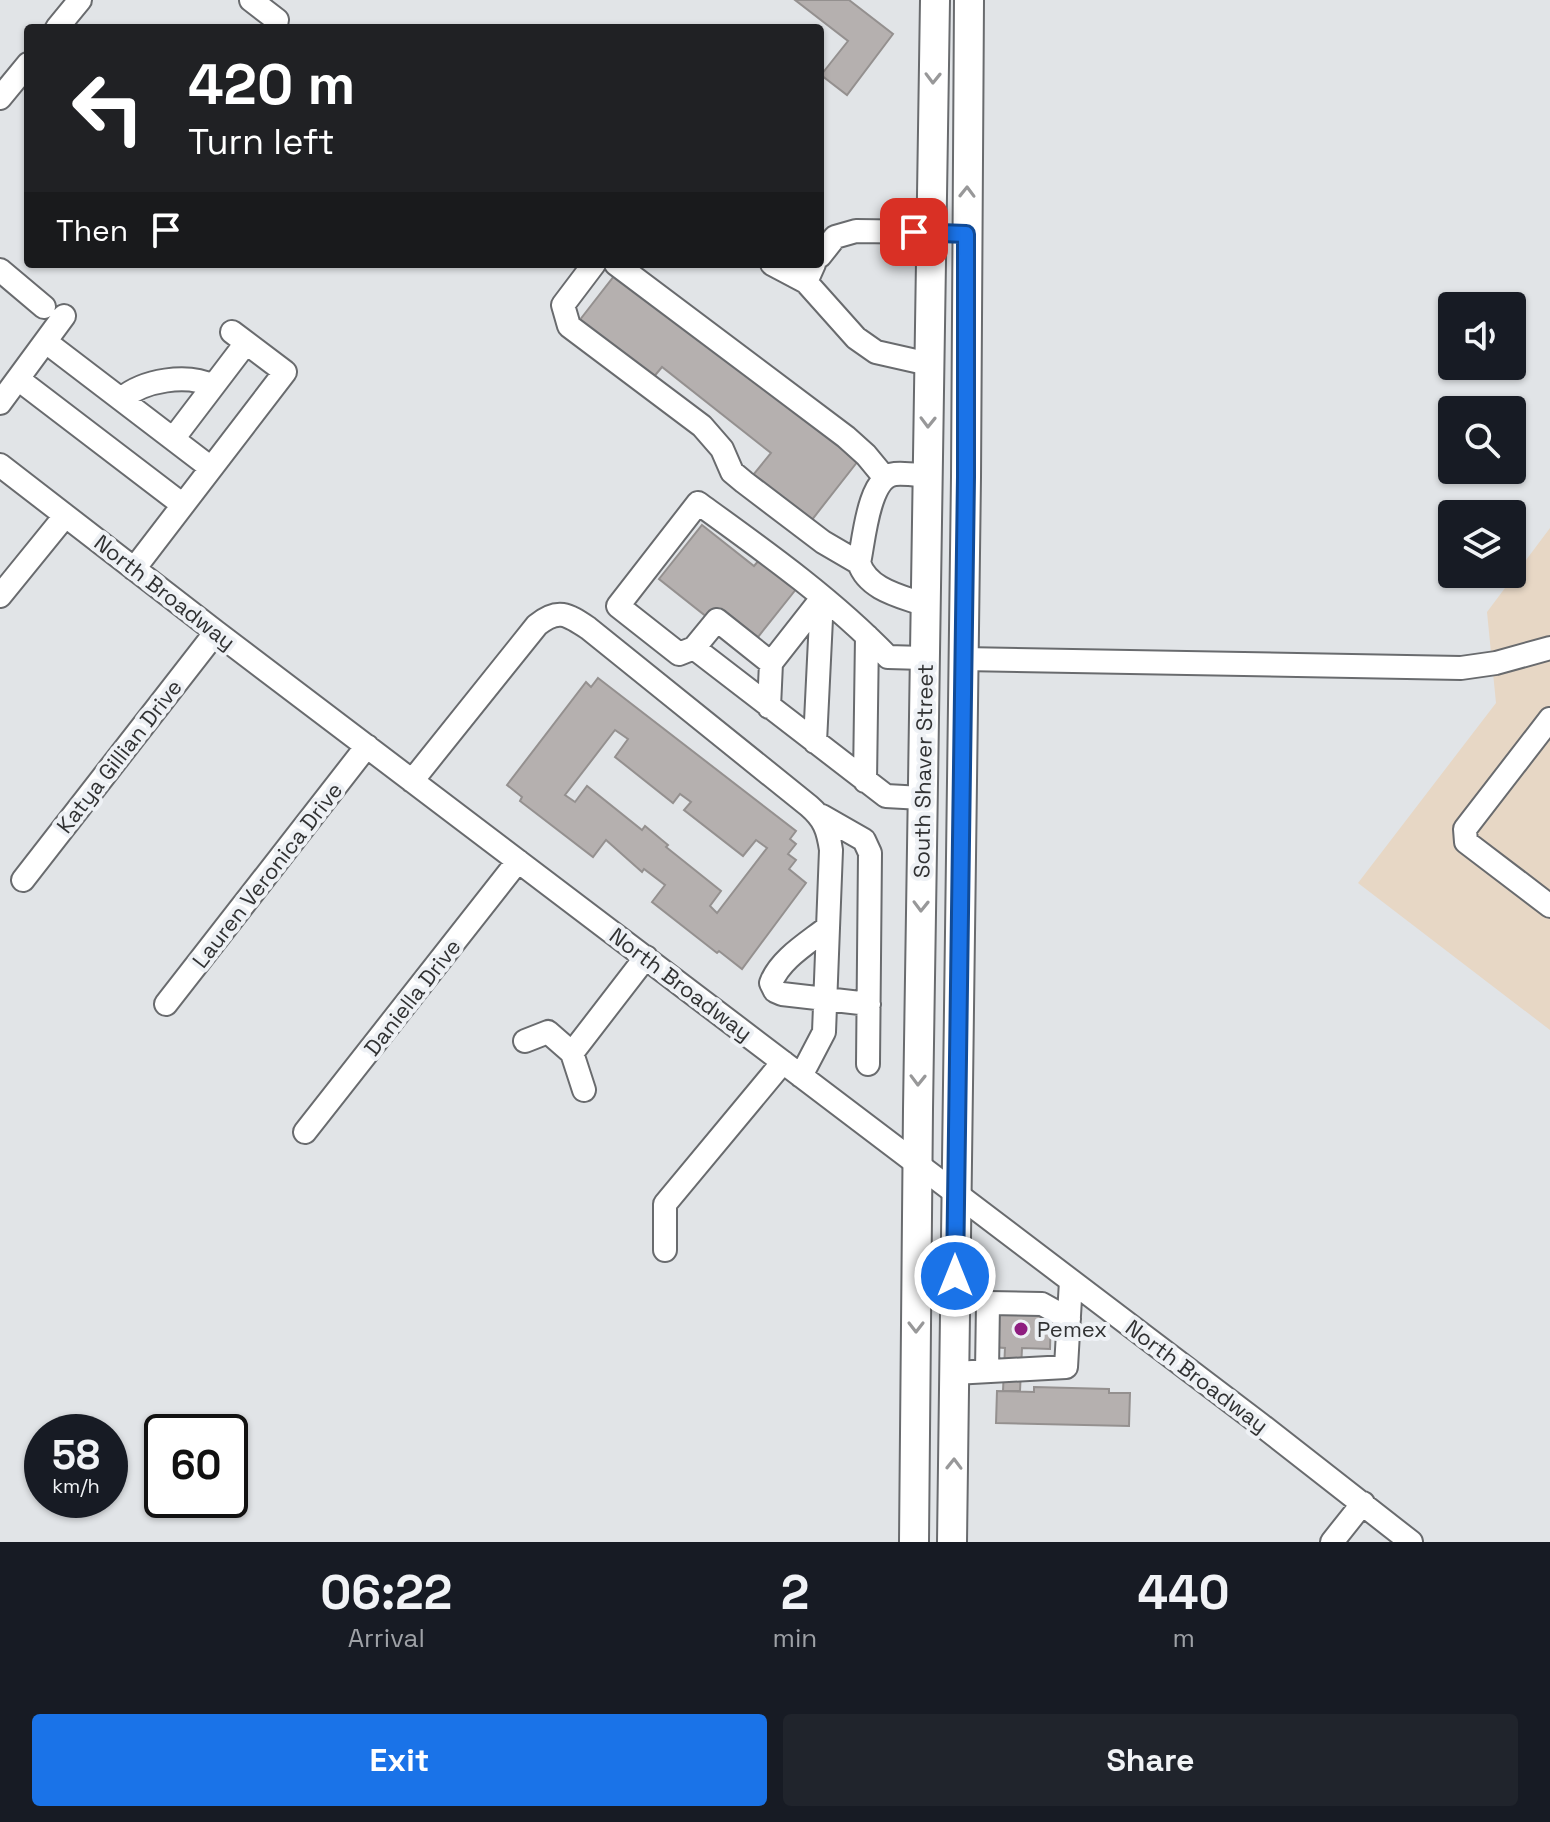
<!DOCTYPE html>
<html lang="en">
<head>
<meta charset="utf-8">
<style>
  :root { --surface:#171b24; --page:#20242c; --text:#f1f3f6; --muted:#9ea1a6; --accent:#1a73e8 }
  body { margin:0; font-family:"Space Grotesk",sans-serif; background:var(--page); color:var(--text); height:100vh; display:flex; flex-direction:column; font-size:30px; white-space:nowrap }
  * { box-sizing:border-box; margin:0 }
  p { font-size:26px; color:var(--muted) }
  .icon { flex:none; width:44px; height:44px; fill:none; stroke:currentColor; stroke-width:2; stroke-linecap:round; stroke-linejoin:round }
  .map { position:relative; height:1542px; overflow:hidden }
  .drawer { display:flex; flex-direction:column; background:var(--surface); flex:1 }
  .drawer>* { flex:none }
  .banner { position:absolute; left:24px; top:24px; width:800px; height:244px; border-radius:8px; box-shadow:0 2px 6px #0004; background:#202124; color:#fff; overflow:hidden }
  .fabs { position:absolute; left:1438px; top:292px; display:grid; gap:16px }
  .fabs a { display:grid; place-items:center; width:88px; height:88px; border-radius:8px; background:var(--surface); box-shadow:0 2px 6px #0004; font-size:40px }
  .speed { position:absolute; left:24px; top:1414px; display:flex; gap:16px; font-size:40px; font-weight:700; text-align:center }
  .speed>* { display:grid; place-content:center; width:104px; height:104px; border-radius:50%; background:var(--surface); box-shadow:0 2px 6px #0004; line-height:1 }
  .speed small { font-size:20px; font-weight:400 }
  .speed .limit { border:4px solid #111; border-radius:12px; background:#fff; color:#111 }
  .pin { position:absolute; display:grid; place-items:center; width:68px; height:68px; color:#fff; margin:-34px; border-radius:16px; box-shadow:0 4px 12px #0006 }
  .me { position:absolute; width:88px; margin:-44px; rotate:0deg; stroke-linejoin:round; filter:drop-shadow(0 0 6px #0008) }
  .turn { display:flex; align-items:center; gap:28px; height:168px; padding:0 32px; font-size:36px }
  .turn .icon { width:104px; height:104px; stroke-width:2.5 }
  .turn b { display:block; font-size:56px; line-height:68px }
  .then { display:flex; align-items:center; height:76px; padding:0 32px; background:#0003; gap:16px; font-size:30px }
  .eta { display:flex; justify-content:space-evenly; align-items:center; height:136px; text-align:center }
  .eta b { font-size:48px; font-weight:700; line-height:56px }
  .primary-button { display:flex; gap:16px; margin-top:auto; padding:16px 32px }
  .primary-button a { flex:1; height:92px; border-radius:8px; background:var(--accent); color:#fff; font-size:32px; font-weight:700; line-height:92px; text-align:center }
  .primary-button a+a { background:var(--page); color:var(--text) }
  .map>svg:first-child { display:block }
  .industrial { fill:#e7d7c5 }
  .building { fill:#b5b0af; stroke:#94908f; stroke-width:2; fill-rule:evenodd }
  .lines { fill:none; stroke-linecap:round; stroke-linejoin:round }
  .minor-casing { stroke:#696b6e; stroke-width:26 }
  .major-casing { stroke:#696b6e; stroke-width:32 }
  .minor { stroke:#fff; stroke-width:22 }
  .major { stroke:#fff; stroke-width:28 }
  .oneway { stroke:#989899 }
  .route-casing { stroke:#114b97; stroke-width:20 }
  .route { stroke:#1a73e8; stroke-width:14 }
  .poi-dot { fill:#8e1d7f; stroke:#eef1f5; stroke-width:3 }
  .labels { text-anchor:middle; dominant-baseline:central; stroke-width:8; stroke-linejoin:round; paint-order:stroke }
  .street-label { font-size:22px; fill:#313233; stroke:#eef1f5 }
  .poi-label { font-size:22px; fill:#313233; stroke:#eef1f5; text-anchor:start }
</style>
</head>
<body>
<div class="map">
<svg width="1550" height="1542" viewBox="0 0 1550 1542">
  <rect width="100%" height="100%" fill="#e1e4e7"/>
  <!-- industrial -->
  <path class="industrial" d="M1550,528V1030L1358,883L1496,703L1487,612Z"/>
  <!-- building -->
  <path class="building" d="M795,0H849L893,34L847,95L821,75L848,41Z
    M618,271L858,461L811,521L753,475L771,453L662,367L652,379L579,321Z
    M702,525L754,566L760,559L797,588L758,637L722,609L712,621L659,579Z
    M598,678L796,831L790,839L796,844L788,854L796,860L789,869L806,883L742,969L719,951L717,953L652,902L665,885L644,869L642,872L606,840L593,857L520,801L522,797L507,785L586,682L591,687ZM615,730L628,739L615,757L673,803L680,794L691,802L684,810L743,856L756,840L767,848L717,913L710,906L721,891L666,847L668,845L645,826L642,830L587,786L575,802L565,795Z
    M992,1312L1051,1314L1050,1349L1022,1348L1020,1391H1003L1005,1348L991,1347Z
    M1034,1387L1109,1389V1393H1130L1129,1426L996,1423L997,1391L1034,1392Z"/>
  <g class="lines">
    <!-- minor casing -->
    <g class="minor-casing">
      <path id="minor" d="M251,0L277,20
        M57,28L80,0
        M0,98L28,64
        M820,256L835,237L856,231L931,232
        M594,264L563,305L569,326L702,426L722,449L732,472L744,482L823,542L859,563
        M616,264L846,437L866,455L885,478
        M772,264L806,282
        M814,264L806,282L856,338L876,352L929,364
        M0,270L44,307
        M46,342L211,468
        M18,379L183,505
        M121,399C144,380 187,373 213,386
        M0,403L64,316
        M173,439L246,343
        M0,465L216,632L1260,1424L1411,1542
        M134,569L285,372L232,332
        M0,596L65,516
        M925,605C901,596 868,590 859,563C864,541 868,477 895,474C905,473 917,475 927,476
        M694,648L717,620L771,663L769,707
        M963,659L1461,668L1496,663L1550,648
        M771,663L822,598
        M1550,719L1465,829L1466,842L1550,906
        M815,742L822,598
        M412,781L537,625C558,608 567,614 588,628L809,806C824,819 828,829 831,850L824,1032L801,1076
        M865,781L867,636
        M922,798L886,796L694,648L679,654L618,606L698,503C763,550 831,598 888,657L924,658
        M822,816L864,840L870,853L868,1064
        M23,880L216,632
        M828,927C808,943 780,959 771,983L775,991L782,994L869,1004
        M166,1004L367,746
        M525,1041L548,1032L572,1053L584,1090
        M572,1053L646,957
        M305,1132L518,861
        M665,1250V1204L783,1062
        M987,1371L988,1303L1042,1304L1069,1319
        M954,1373L1066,1367L1071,1281
        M1332,1542L1363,1503"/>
    </g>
    <!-- major casing -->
    <g class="major-casing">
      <path id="major" d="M914,1542L918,1109L935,0
        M952,1542L966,477L969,0"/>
    </g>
    <!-- minor -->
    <use href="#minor" class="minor"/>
    <!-- major -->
    <use href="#major" class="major"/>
  </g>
  <!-- one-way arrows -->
  <defs><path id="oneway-chevron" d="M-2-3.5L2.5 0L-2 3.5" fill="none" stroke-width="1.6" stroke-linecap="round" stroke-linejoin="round" transform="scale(2)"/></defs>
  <g class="oneway">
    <use href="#oneway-chevron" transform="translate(933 78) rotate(91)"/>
    <use href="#oneway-chevron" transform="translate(967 192) rotate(-89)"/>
    <use href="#oneway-chevron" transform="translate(928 422) rotate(91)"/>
    <use href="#oneway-chevron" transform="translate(921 906) rotate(91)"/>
    <use href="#oneway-chevron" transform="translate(918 1080) rotate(91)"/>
    <use href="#oneway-chevron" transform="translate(916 1327) rotate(90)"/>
    <use href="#oneway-chevron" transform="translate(954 1464) rotate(-89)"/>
  </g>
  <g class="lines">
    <!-- route casing -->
    <g class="route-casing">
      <path id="route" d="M914,232L966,234V477L955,1276"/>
    </g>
    <!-- route -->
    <use href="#route" class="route"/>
  </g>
  <!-- markers -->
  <circle class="poi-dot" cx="1021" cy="1329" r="8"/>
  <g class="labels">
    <!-- street labels -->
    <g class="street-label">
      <text transform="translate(165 592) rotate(38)">North Broadway</text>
      <text transform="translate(119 756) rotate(-52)">Katya Gillian Drive</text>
      <text transform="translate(923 771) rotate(-89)">South Shaver Street</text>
      <text transform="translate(267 875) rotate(-52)">Lauren Veronica Drive</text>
      <text transform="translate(681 984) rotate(37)">North Broadway</text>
      <text transform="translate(412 997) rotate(-52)">Daniella Drive</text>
      <text transform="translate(1197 1376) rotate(37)">North Broadway</text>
    </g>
    <!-- poi labels -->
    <g class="poi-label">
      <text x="1037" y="1329">Pemex</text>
    </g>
  </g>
</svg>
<div class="fabs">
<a><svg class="icon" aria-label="sound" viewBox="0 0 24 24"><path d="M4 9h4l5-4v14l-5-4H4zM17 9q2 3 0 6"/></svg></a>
<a><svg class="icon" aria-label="search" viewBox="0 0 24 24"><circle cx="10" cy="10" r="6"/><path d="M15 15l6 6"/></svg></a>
<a><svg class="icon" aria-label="layers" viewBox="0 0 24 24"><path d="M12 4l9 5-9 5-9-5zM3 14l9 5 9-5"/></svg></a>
</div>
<div class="speed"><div>58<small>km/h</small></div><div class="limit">60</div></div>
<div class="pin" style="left:914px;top:232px;background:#d93025"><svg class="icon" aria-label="arrive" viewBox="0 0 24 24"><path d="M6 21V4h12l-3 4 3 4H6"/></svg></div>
<svg class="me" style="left:955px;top:1276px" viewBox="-20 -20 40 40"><circle r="17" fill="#1a73e8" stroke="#fff" stroke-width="3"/><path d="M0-11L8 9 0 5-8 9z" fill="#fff"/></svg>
<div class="banner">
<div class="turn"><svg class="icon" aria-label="left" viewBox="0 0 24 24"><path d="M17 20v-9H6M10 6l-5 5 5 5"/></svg><div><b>420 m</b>Turn left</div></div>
<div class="then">Then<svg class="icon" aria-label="arrive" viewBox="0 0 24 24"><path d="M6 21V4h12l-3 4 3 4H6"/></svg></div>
</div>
</div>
<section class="drawer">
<div class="eta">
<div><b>06:22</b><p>Arrival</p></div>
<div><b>2</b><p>min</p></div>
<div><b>440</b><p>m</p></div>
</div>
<div class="primary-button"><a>Exit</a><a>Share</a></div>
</section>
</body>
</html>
